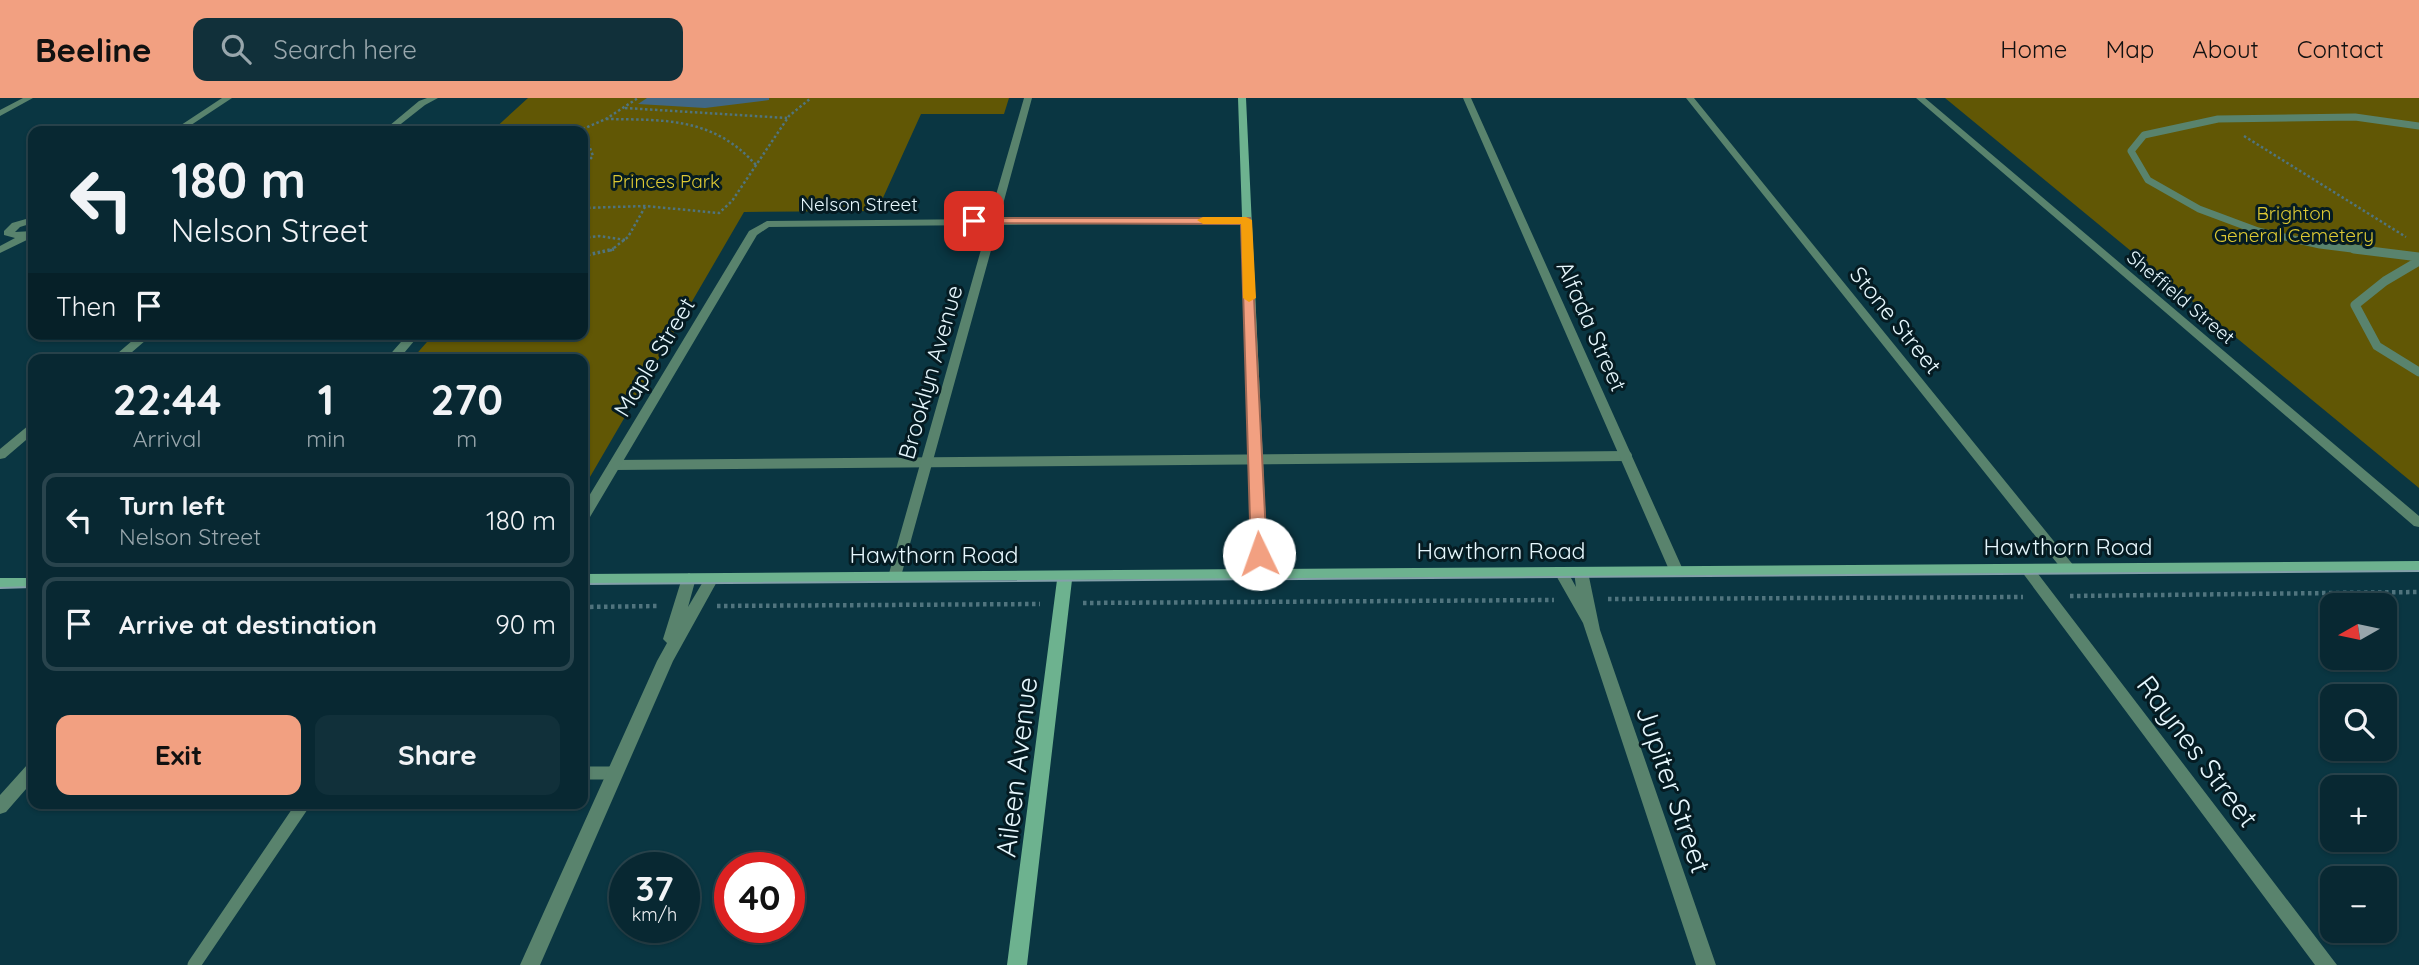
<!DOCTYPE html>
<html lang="en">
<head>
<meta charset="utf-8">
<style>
  :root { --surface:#082832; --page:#11303a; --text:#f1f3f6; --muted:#98a6ac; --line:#29444d; --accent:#f2a081 }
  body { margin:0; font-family:Quicksand,sans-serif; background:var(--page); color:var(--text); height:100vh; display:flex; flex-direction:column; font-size:26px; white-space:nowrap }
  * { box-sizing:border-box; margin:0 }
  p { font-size:23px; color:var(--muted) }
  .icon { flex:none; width:38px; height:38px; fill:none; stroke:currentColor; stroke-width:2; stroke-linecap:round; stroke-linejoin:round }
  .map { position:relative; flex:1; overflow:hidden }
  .drawer { position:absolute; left:28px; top:256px; width:560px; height:455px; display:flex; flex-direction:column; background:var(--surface); border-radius:14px; box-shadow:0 2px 5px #0004,0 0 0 2px var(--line) }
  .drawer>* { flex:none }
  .guide { position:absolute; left:28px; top:28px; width:560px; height:214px; border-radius:14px; box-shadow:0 2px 5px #0004,0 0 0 2px var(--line); background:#082832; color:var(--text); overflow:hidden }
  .needle { width:46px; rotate:261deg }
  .tools { position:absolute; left:2320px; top:495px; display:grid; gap:14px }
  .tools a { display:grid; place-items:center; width:77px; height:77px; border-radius:14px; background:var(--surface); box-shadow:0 2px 5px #0004,0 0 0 2px var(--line); font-size:35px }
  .speed { position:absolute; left:609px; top:754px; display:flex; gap:14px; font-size:35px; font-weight:700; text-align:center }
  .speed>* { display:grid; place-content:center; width:91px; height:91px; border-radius:50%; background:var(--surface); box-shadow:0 2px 5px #0004,0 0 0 2px var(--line); line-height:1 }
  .speed small { font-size:18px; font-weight:400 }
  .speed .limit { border:10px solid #d22; background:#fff; color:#111 }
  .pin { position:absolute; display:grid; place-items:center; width:60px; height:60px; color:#fff; margin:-30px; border-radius:14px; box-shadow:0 4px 10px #0006 }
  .me { position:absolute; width:77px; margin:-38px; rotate:357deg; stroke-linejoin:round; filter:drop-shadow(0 0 5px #0008) }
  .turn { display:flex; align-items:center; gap:24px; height:147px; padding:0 28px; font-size:32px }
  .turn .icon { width:91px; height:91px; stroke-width:2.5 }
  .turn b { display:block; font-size:49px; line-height:60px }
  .then { display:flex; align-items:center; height:66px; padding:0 28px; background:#0003; gap:14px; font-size:26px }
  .eta { display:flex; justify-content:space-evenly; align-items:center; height:119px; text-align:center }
  .eta b { font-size:42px; font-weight:800; line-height:49px }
  .cta { display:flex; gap:14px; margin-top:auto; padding:14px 28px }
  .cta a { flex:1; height:80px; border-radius:14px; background:var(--accent); color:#111; font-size:28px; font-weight:800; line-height:80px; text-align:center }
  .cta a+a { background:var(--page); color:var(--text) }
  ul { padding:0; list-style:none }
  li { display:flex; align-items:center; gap:21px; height:94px; margin:0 14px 10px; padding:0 14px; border:4px solid var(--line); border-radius:14px }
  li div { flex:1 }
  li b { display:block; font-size:26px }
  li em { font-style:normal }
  header { display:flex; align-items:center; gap:42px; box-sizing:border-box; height:98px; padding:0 35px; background:var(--accent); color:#111 }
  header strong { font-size:33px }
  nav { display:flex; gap:38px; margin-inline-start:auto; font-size:24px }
  .search { width:490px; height:63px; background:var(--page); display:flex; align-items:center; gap:18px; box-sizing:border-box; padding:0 24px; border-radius:14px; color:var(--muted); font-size:26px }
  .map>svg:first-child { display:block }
  .green { fill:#615705 }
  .building { fill:#406783 }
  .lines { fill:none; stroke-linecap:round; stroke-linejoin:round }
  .path-far2 { stroke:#50747e; stroke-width:2.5; stroke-dasharray:2.5 2.5; stroke-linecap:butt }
  .path-far1 { stroke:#50747e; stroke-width:3.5; stroke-dasharray:2.5 2.5; stroke-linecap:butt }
  .path { stroke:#50747e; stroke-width:4.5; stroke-dasharray:3.5 3.5; stroke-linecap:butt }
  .lane-far3 { stroke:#59836d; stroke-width:7 }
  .lane-far2 { stroke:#59836d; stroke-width:9 }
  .lane-far1 { stroke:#59836d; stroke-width:10 }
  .lane { stroke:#59836d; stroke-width:13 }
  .street { fill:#59836d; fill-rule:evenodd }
  .secondary { fill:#6db28f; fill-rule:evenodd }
  .tram { stroke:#83a0a9; stroke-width:2 }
  .route { fill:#f2a081; stroke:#9d6854; stroke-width:2 }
  .slow { fill:#f59e0b }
  .labels { text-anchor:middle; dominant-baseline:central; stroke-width:6; stroke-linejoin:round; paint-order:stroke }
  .far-park-label { font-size:19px; fill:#ddc934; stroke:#051b22 }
  .far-street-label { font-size:19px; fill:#e6f7fd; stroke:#051b22 }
  .street-label { font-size:23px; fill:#e6f7fd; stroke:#051b22 }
  .near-street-label { font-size:28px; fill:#e6f7fd; stroke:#051b22 }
</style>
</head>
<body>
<header>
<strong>Beeline</strong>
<div class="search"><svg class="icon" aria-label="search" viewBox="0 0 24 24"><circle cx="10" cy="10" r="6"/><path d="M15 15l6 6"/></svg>Search here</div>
<nav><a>Home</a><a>Map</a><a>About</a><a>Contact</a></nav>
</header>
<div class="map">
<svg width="2419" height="867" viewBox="0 0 2419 867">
  <rect width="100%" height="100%" fill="#0a3642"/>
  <!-- green -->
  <path class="green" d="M528,0H1009L1004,16H921L877,113L744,114L583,391V261H412L434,236H583V33H492Z
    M1945,0H2419V390Z"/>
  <!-- building -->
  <path class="building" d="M647,0H769V2L705,10L638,6Z"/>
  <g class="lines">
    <!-- path-far2 -->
    <path class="path-far2" d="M625,10L787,20
      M606,21C665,22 713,19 756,67
      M578,33L606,21L638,0
      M583,38L586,39L593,58L583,69
      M2244,38L2406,139
      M583,110L645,108L719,115L732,103L789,18L811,0
      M583,140L599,138L626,142
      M610,153L628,139L645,109"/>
    <!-- path-far1 -->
    <path class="path-far1" d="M583,158L614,151"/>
    <!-- path -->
    <path class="path" d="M2070,498L2419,494
      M1608,501L2023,499
      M1083,505L1554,502
      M717,508L1040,506
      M583,509L659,508"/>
    <!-- lane-far3 -->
    <path class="lane-far3" d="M2368,153L2320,147L2258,133L2199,111L2148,82L2131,53L2144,37L2218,21L2355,19L2419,28"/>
    <!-- lane-far2 -->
    <path class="lane-far2" d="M2354,151L2419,159
      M2419,163L2385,183L2355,207L2377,248L2419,274"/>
    <!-- lane-far1 -->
    <path class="lane-far1" d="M614,367L1627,358"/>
    <!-- lane -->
    <path class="lane" d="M583,675H616
      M194,867L304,705"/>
    <!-- street -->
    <path class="street" d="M23,0H33L0,18V12Z
      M222,0H232L182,33H172Z
      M427,0H438L425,7L392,33H383L419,3Z
      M1024,0H1032L999,121L1246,119L1251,122L1246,125L998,127L900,482L895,484L888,479L988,127L769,129L757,137L590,419L583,423V408L749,133L767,123L989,121Z
      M1463,0H1471L1684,474L1682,477H1672L1670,474Z
      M1686,0H1694L2074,468L2076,471L2074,474H2064Z
      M1916,0H1925L2419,418V429L2414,428Z
      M33,119V125L20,129L15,134L33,133V139L0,155V148L15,140L4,137V133L12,125Z
      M140,236H153L124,261H111Z
      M408,236H420L399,261H386Z
      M33,326V336L5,360L0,361V351L29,327Z
      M2027,466L2032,468L2337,867H2315L2022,474L2020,471L2022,468Z
      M1561,469L1566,471L1576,489L1574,474L1576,471H1586L1588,474L1600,532L1716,867H1696L1583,525L1554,474Z
      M689,475L696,480L688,509L707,477H717L719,480L673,563L540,867H520L657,563L667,545L663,541L682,480Z
      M33,665V683L6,714L0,716V697L27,667Z"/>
    <!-- secondary -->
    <path class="secondary" d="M1238,0H1246L1268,471L2419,463V473L1072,482L1027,867H1007L1057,482L583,486V476L1254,471Z
      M0,480H33V490H0Z"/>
    <!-- tram -->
    <path class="tram" d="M583,486L2419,473
      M0,490L33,489"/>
  </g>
  <!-- route -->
  <path class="route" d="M974,120H1250L1267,456L1265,460H1254L1251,456L1241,126L970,125L968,123Z"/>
  <!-- slow -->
  <path class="slow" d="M1246,119L1252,122L1256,200L1249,204L1243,200L1241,126H1203L1197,122L1203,119Z"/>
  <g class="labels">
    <!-- far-park labels -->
    <g class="far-park-label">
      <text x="666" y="83">Princes Park</text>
      <text x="2294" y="115">Brighton<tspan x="2294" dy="22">General Cemetery</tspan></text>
    </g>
    <!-- far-street labels -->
    <g class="far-street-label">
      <text x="859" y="106">Nelson Street</text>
      <text transform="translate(2181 199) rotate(40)">Sheffield Street</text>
    </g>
    <!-- street labels -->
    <g class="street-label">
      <text transform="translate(1896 222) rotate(51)">Stone Street</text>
      <text transform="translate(1592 228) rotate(66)">Alfada Street</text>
      <text transform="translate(654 259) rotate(-59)">Maple Street</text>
      <text transform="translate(930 274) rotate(-74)">Brooklyn Avenue</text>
      <text x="2068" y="448">Hawthorn Road</text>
      <text x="1501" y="452">Hawthorn Road</text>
      <text x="934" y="456">Hawthorn Road</text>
    </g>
    <!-- near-street labels -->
    <g class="near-street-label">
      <text transform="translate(2198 653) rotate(53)">Raynes Street</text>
      <text transform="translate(1016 669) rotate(-83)">Aileen Avenue</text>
      <text transform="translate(1674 691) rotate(71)">Jupiter Street</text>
    </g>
  </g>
</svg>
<div class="tools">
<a><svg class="needle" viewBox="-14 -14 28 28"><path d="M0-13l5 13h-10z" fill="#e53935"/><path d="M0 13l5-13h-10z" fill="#98a6ac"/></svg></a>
<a><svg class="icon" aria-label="search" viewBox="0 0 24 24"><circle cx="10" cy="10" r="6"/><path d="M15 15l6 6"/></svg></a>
<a>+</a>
<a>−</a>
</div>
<div class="speed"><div>37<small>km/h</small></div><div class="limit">40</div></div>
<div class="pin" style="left:974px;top:123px;background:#d93025"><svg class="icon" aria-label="arrive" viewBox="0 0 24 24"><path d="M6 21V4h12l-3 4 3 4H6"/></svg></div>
<svg class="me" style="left:1259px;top:456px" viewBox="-20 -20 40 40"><circle r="19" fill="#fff"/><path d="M0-13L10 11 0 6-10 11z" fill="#f2a081"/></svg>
<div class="guide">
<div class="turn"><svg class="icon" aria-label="left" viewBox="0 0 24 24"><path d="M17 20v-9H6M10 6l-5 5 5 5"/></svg><div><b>180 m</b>Nelson Street</div></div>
<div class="then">Then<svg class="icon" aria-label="arrive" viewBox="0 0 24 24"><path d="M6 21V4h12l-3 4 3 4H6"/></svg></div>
</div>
<section class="drawer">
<div class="eta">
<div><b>22:44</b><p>Arrival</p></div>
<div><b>1</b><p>min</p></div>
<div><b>270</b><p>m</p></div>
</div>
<ul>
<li><svg class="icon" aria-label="left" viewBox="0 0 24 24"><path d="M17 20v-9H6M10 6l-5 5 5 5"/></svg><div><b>Turn left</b><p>Nelson Street</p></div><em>180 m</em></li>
<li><svg class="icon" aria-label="arrive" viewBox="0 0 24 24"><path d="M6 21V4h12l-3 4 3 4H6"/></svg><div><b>Arrive at destination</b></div><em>90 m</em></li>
</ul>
<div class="cta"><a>Exit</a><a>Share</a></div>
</section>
</div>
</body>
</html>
